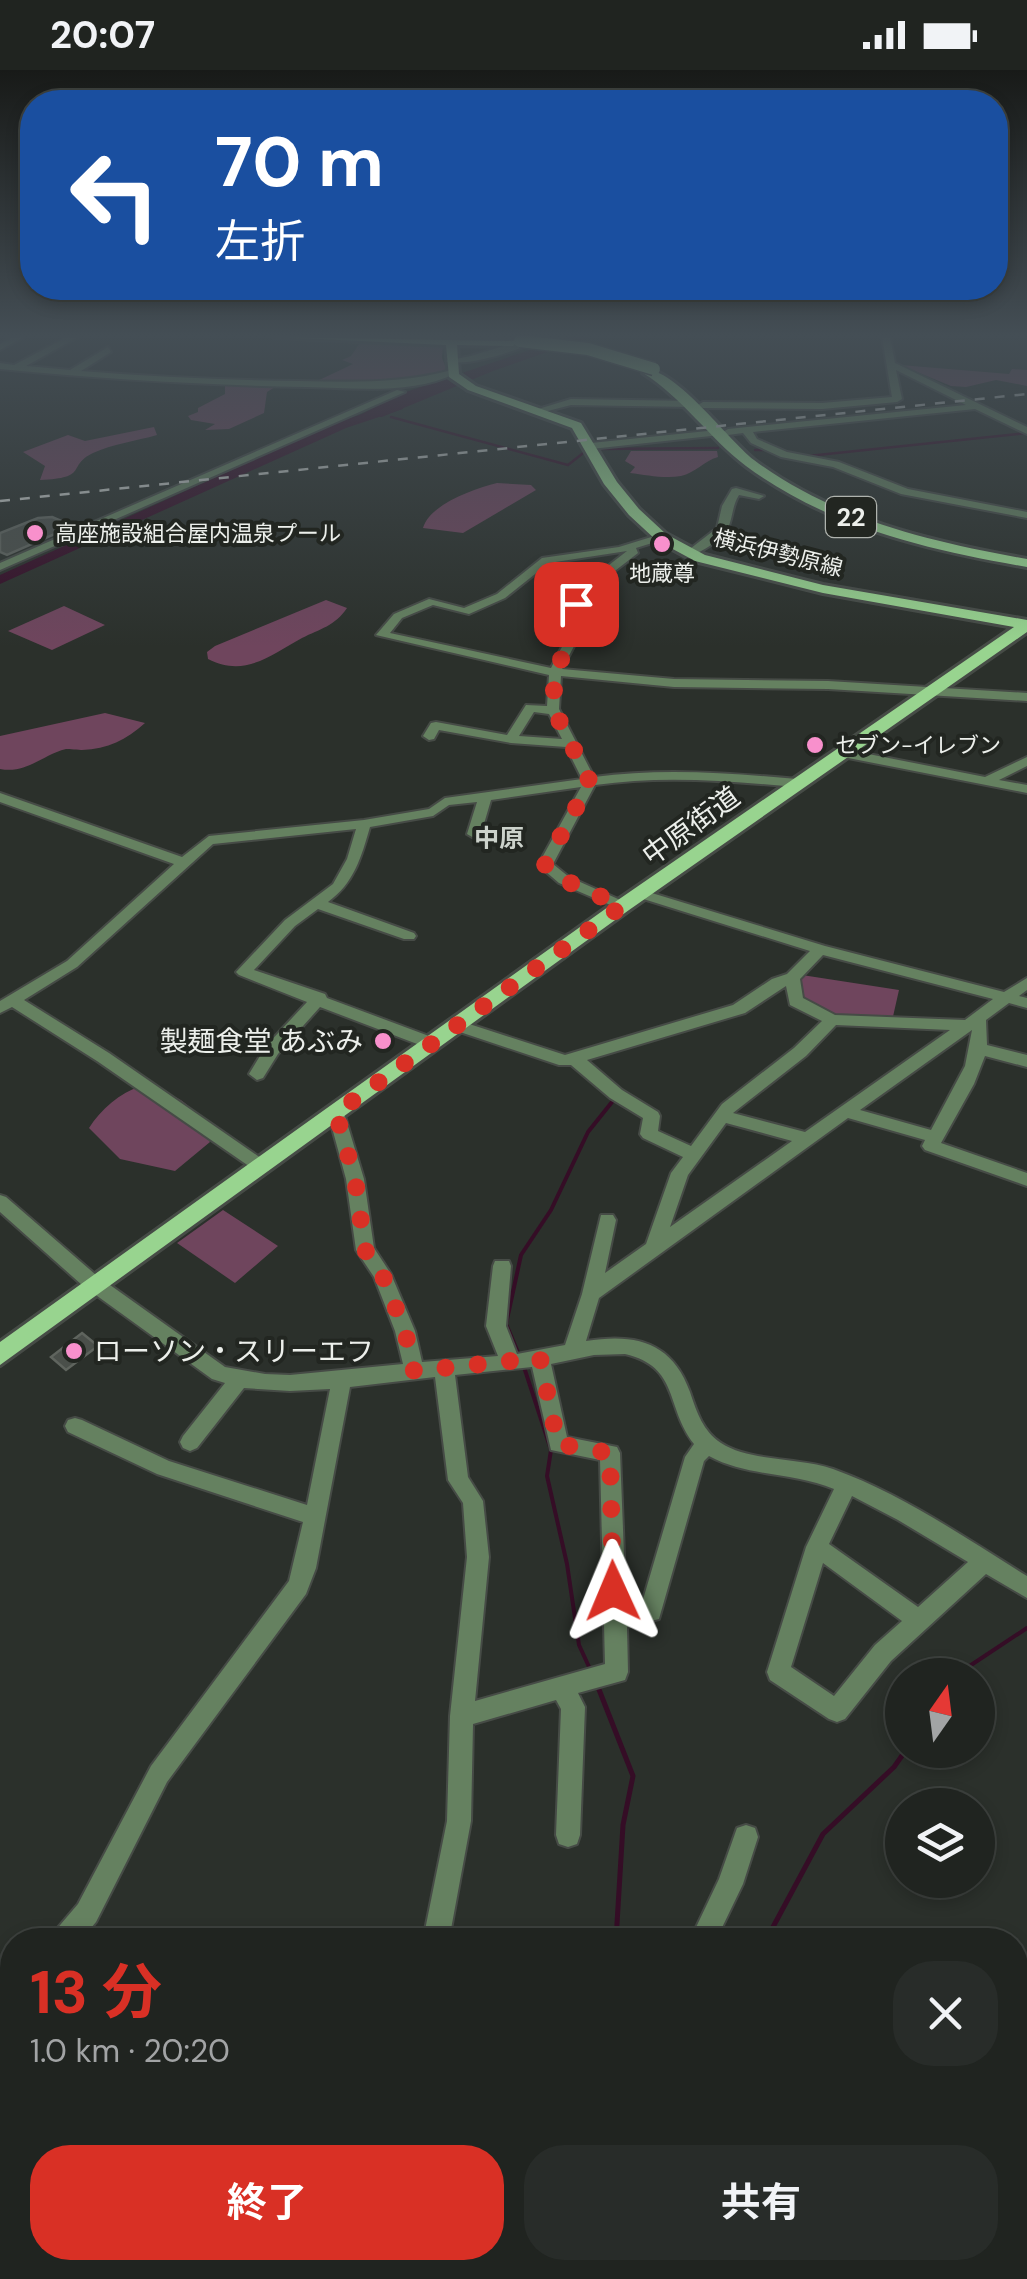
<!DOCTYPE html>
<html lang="ja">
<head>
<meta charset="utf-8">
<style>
  :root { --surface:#202420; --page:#282c29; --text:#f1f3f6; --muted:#a2a4a5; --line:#3d413e; --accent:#d93025 }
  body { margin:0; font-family:"DM Sans","Noto Sans JP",sans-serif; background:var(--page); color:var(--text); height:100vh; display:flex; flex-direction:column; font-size:38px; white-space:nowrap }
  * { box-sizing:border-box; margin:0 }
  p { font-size:32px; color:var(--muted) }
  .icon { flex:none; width:55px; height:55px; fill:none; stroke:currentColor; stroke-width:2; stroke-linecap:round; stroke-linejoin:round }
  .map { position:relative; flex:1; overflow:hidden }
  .panel { position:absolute; left:0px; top:1858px; width:1028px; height:352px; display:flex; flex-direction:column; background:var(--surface); border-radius:40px 40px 0 0; box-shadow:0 5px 15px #0003,0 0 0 2px var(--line) }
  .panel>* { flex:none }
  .banner { position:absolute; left:20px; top:20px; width:988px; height:210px; border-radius:40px; box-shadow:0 5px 15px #0003,0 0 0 2px var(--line); background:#1a4fa0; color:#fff; overflow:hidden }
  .needle { width:65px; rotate:14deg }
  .controls { position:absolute; left:885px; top:1588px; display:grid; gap:20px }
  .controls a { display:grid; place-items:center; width:110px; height:110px; border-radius:50%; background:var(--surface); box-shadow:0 5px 15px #0003,0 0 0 2px var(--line); font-size:50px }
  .pin { position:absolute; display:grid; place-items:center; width:85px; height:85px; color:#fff; margin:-42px; border-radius:20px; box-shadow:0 5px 15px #0006 }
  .me { position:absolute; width:110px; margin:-55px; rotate:359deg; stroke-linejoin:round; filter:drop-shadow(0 0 8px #0008) }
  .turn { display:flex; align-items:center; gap:35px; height:210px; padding:0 30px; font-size:45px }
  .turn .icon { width:130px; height:130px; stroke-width:2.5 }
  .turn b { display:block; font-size:70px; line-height:85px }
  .round { display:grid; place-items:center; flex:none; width:105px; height:105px; border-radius:40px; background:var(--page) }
  .summary { display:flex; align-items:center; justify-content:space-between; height:170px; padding:0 30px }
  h1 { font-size:60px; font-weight:700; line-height:75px; color:var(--accent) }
  .primary-button { display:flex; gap:20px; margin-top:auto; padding:20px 30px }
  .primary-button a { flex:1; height:115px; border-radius:40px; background:var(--accent); color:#fff; font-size:40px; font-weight:700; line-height:115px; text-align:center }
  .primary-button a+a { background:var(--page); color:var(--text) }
  .status { display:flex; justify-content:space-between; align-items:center; height:70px; padding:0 50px; background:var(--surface); direction:ltr }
  .status svg { height:28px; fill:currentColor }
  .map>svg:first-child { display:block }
  .green { fill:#6f455d }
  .water { fill:#350d26 }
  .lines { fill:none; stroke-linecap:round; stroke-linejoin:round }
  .stream-far2 { stroke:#350d26; stroke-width:2.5 }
  .stream-far1 { stroke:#350d26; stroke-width:4 }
  .stream { stroke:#350d26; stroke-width:5 }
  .river { fill:#350d26; fill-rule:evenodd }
  .building { fill:#4a4f4a; stroke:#5f645e; stroke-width:2.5 }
  .minor-casing { stroke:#464b46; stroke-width:4 }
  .major-casing { stroke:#464b46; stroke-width:6 }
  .minor { fill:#658160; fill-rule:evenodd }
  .major { fill:#98d48f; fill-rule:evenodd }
  .rail { stroke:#c8cbc7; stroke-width:2.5; stroke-dasharray:10 10; stroke-linecap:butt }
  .major-bridge-casing { stroke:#464b46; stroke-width:15; stroke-linecap:butt }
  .major-bridge { stroke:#98d48f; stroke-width:12 }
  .route { stroke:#d93025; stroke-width:18; stroke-dasharray:0 32.4 }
  .poi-dot { fill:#f890cc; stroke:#222621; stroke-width:4 }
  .labels { text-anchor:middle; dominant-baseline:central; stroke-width:8; stroke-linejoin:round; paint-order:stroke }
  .far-poi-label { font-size:22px; fill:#ecefeb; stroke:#222621; text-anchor:start }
  .far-street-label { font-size:22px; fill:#ecefeb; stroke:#222621 }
  .shield { fill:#222621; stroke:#afb3ae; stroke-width:2.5 }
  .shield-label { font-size:25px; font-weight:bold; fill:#ecefeb }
  .far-neighbourhood-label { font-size:25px; font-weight:bold; fill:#ccd2cb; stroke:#222621 }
  .street-label { font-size:28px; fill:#ecefeb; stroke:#222621 }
  .poi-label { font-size:28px; fill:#ecefeb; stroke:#222621; text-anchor:end }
</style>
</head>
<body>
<div class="status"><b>20:07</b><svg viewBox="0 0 49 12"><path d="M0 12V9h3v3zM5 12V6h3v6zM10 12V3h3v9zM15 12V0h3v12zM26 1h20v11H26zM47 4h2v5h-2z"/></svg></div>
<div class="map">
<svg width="1027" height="2209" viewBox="0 0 1027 2209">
  <rect width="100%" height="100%" fill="#2b302b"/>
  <!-- green -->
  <path class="green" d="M360,273L438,274L443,276L442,288L447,300L421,310L313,313L353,294L342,290L351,286Z
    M900,295L1009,304L1012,299L1027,300V316L996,310L966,317L951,316Z
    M247,315L275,317L267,322L264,343L229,359L205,360L215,354L191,350L188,346L198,342V338L225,324V316Z
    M154,357L157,365C136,371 112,374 93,383C66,396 90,408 40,410L45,396L23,382L68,365L85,371Z
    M631,381H717L718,387C704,391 695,403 681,406C665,409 646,405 630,403L635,397L625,391Z
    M497,413L531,415L536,420L463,463L423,458C430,434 474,419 497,413Z
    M326,530L347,538C335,556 320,559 302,568C271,585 245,608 208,589L207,582L215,576Z
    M64,536L105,555L52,580L8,561Z
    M105,643L145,653C126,670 108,679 82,680C80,680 68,679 66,679C42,685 27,704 0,699V666Z
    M802,905L899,920L892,951L836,947L800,930L798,906Z
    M141,1016C184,1027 191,1031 210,1072L175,1101L120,1089L89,1058C101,1039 120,1023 141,1016Z
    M223,1140L278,1176L235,1213L177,1173Z"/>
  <!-- water -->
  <path class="water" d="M568,267H590L493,301L382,347L360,345L400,324Z"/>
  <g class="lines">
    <!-- stream-far2 -->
    <path class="stream-far2" d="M391,347L568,395L587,380
      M598,379L718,378
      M755,380H763
      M808,386L1027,363"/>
    <!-- stream-far1 -->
    <path class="stream-far1" d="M519,1285L506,1254L521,1185L551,1140L588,1062L616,1027
      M523,1294L551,1380L547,1406L567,1494L579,1575L590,1599
      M956,1605L1027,1558"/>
    <!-- stream -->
    <path class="stream" d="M598,1617L633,1706L623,1755L616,1870
      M766,1870L823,1764L894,1697L906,1680"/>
    <!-- river -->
    <path class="river" d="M399,332L403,333V339L346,358L0,514V505L338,352Z
      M594,2198H631L632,2209H594Z"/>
  </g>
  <!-- building -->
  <path class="building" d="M52,447L73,456L7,485L0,482V463L38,448Z
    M82,1263L98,1276L66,1300L51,1287Z"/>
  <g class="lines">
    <!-- minor casing -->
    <g class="minor-casing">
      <path id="minor" d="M13,267H24L0,280V274Z
        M67,267H78L26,296L70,300L108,277L111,282L81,301C153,307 225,310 298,311C351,312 400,314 452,300L456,303C413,325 354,318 306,317C203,315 102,309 0,299V293L14,295Z
        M533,267H547C525,278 468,298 446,291L471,286Z
        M882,267H890L895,293L1027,357V364L975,339L753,362L757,369L787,382L839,392L908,419L1027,442V448L901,424L833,397L781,387L751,373L743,363L728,365L723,362L728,359L966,335L896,300L902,329L897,332L822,339L703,338L698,335L703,332L822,333L892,327Z
        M397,320L405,322L0,500V493Z
        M571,329L692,331L697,334L692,337L571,335L540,343L535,340Z
        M717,360L720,361V365L591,379L586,376L591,373Z
        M736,418L764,426L759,429L739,425C732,436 733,447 728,458C722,469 698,486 686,486V482L717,458L722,436L732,419Z
        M661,464L665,465V469L636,478L638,483L580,528L591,544L562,599L674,609L828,611L1027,623V631L828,619L674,617L561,606L559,639L594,707C662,698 729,703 797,709L804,713L797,717C729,711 663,705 595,715L553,794L569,807L627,833V839L622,840L559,813L538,795L581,717L491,730L481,764L474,768L467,764L477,732L449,735L433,746L370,757C361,788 354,813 328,832L414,863L416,866L414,869H404L318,839L295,856L254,900L325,924L327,928L437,969L439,973L431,978L425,977L320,937L278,984L263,1008L257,1010L249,1004L266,976L307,932L239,905L236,902L285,850L333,814L347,789L356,759L213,774L77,897L24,930L109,983L268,1093L271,1097L268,1101H256L97,991L12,937L0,943V931L67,891L174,794L0,732V723L182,787L209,766L364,750L429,739L445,728L582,709L566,677L511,673L439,660L434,669L429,670L423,666L431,653L436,652L507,665L526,635L547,636L549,605L376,565L394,544L429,529L464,538L497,524L542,488L619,477ZM627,481L568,527L579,544L551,598L390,563L402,548L433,535L469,544L505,528L549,493ZM534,642L549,644L562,669L519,666Z
        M843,679L985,707L1027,687V696L999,710L1027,715V723L838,686L836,683Z
        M642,820L825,876L1004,922L1027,908V920L1019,926L1027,928V938L1009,933L986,950L987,975L1027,985V997L985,986L974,1014L941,1073L1027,1103V1116L925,1080L922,1076L925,1070L848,1048L599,1228L586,1271C636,1263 672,1272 690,1322C697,1343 703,1361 721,1373C750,1392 799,1387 833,1399C902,1424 964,1467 1027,1506V1528L986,1504L891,1591L845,1649L837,1652L829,1649L770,1610L767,1602L806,1477L834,1419C794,1402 747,1407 709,1386L704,1391L659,1549L627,1557L628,1602L625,1610L578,1623L585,1637L580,1765L577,1774L568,1777L559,1774L556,1765L561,1639L556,1630L473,1654L471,1751L449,1870H423L447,1751L450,1646L467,1487L463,1433L448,1410L435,1307L350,1317L316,1498L306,1524L167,1712L96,1852L81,1870H51L55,1861L78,1834L151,1696L289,1511L303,1452L157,1404L68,1362L65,1356L68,1350L75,1348L82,1350L169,1391L307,1435L330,1319L290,1321L244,1318L197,1378L190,1381L183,1378L180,1372L183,1366L225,1313L212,1309L82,1215L0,1142V1125L6,1127L96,1205L225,1297L265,1304L290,1305L403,1294L395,1261L374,1207L356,1180L346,1109L328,1043L336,1037L344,1043L364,1109L374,1178L391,1204L415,1261L422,1292L498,1286L486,1256L493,1196L495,1191H509L511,1196L506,1256L517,1284L565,1275L582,1224L601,1145H613L616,1150L605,1203L646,1174L671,1103L683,1087L643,1068L640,1064L643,1048L610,1028L571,995H559L451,959L449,955L457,950L565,985L733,935L772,909L787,904L810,881L637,827V821ZM823,885L993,929L965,950L835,945L803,928L800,909ZM786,916L790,935L822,951L794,978L722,1034L691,1076L658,1061L660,1046L658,1042L622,1020L587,990L745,943ZM836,955L950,960L805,1062L733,1043L806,986ZM972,960L965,996L931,1060L860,1040ZM726,1053L792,1071L670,1157L688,1105ZM625,1284C680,1297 665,1337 694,1374L685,1387L642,1533L626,1536L620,1383L617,1377L567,1367L551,1294L594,1285ZM532,1297L551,1380L600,1390L605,1594L475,1631L489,1487L483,1431L468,1407L455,1305ZM852,1426L898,1450L968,1492L918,1537L829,1474ZM823,1493L902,1551L875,1575L834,1626L791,1597Z
        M746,1755L755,1758L758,1767L743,1814L716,1870H690L719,1809L737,1758Z
        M12,1892V1918L0,1923V1897Z
        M370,2198H399L398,2209H368Z
        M461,2198H498L504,2209H467Z"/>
    </g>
    <!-- major casing -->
    <g class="major-casing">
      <path id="major" d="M275,267L517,271L513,276L457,275L459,304L476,316L581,353L617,412L639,439L666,464L705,485L823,515L1027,550V562L629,840L0,1295V1272L615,832L1014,557L823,523L695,491L656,470L629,445L604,414L572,358L468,320L449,307L446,275Z
        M643,299C676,298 727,369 754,390C833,449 931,472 1027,489V497C929,480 828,457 746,396C709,368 683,328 643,303Z"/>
    </g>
    <!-- minor -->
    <use href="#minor" class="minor"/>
    <!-- major -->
    <use href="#major" class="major"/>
    <!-- rail -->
    <path class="rail" d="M0,431L1027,324"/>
    <!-- major-bridge casing -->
    <g class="major-bridge-casing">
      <path id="major-bridge" d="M520,271L588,279L654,299"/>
    </g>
    <!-- major-bridge -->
    <use href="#major-bridge" class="major-bridge"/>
  </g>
  <!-- sky -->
  <linearGradient id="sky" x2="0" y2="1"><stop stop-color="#181a18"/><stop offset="0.46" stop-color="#444e55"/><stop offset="1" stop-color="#444e55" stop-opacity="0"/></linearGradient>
  <rect width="1027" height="577" fill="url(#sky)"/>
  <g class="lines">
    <!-- route -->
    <path class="route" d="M576,534L585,544L555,601L553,638L590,712L545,795L564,810L622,836L336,1043L355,1109L365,1180L382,1204L405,1261L414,1301L540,1288L558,1374L610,1383L613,1521"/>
  </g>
  <!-- markers -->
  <g class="poi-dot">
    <circle cx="35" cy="463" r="10"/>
    <circle cx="662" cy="474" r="10"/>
    <circle cx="815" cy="675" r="10"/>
    <circle cx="383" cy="971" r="10"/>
    <circle cx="74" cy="1281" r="10"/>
  </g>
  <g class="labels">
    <!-- far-poi labels -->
    <g class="far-poi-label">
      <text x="55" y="463">高座施設組合屋内温泉プール</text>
      <text x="662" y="503" text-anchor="middle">地蔵尊</text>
      <text x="835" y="675">セブン-イレブン</text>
    </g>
    <!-- far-street labels -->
    <g class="far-street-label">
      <text transform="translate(778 483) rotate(14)">横浜伊勢原線</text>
    </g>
    <!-- shield labels -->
    <rect class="shield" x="826" y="427" width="50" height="40" rx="8"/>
    <g class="shield-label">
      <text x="851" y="447">22</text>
    </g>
    <!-- far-neighbourhood labels -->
    <g class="far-neighbourhood-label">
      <text x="499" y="768">中原</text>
    </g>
    <!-- street labels -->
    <g class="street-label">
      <text transform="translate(691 756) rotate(-36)">中原街道</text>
    </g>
    <!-- poi labels -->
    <g class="poi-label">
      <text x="363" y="971">製麺食堂 あぶみ</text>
      <text x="94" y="1281" text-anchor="start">ローソン・スリーエフ</text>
    </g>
  </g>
</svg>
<div class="controls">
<a><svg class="needle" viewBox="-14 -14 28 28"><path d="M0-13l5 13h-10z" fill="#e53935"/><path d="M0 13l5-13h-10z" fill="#a2a4a5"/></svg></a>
<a><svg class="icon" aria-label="layers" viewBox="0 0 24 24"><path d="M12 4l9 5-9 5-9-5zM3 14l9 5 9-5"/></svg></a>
</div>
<div class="pin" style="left:576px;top:534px;background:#d93025"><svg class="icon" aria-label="arrive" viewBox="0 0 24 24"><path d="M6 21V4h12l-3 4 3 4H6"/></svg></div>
<svg class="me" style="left:613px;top:1521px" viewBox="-20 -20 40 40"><path d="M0-17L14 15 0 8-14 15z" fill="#d93025" stroke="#fff" stroke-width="4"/></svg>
<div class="banner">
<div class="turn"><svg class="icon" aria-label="left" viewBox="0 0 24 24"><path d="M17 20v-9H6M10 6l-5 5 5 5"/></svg><div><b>70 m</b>左折</div></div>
</div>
<section class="panel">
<div class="summary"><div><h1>13 分</h1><p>1.0 km · 20:20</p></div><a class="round"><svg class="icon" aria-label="close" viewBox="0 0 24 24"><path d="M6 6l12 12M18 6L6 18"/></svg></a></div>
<div class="primary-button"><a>終了</a><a>共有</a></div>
</section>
</div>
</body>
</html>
